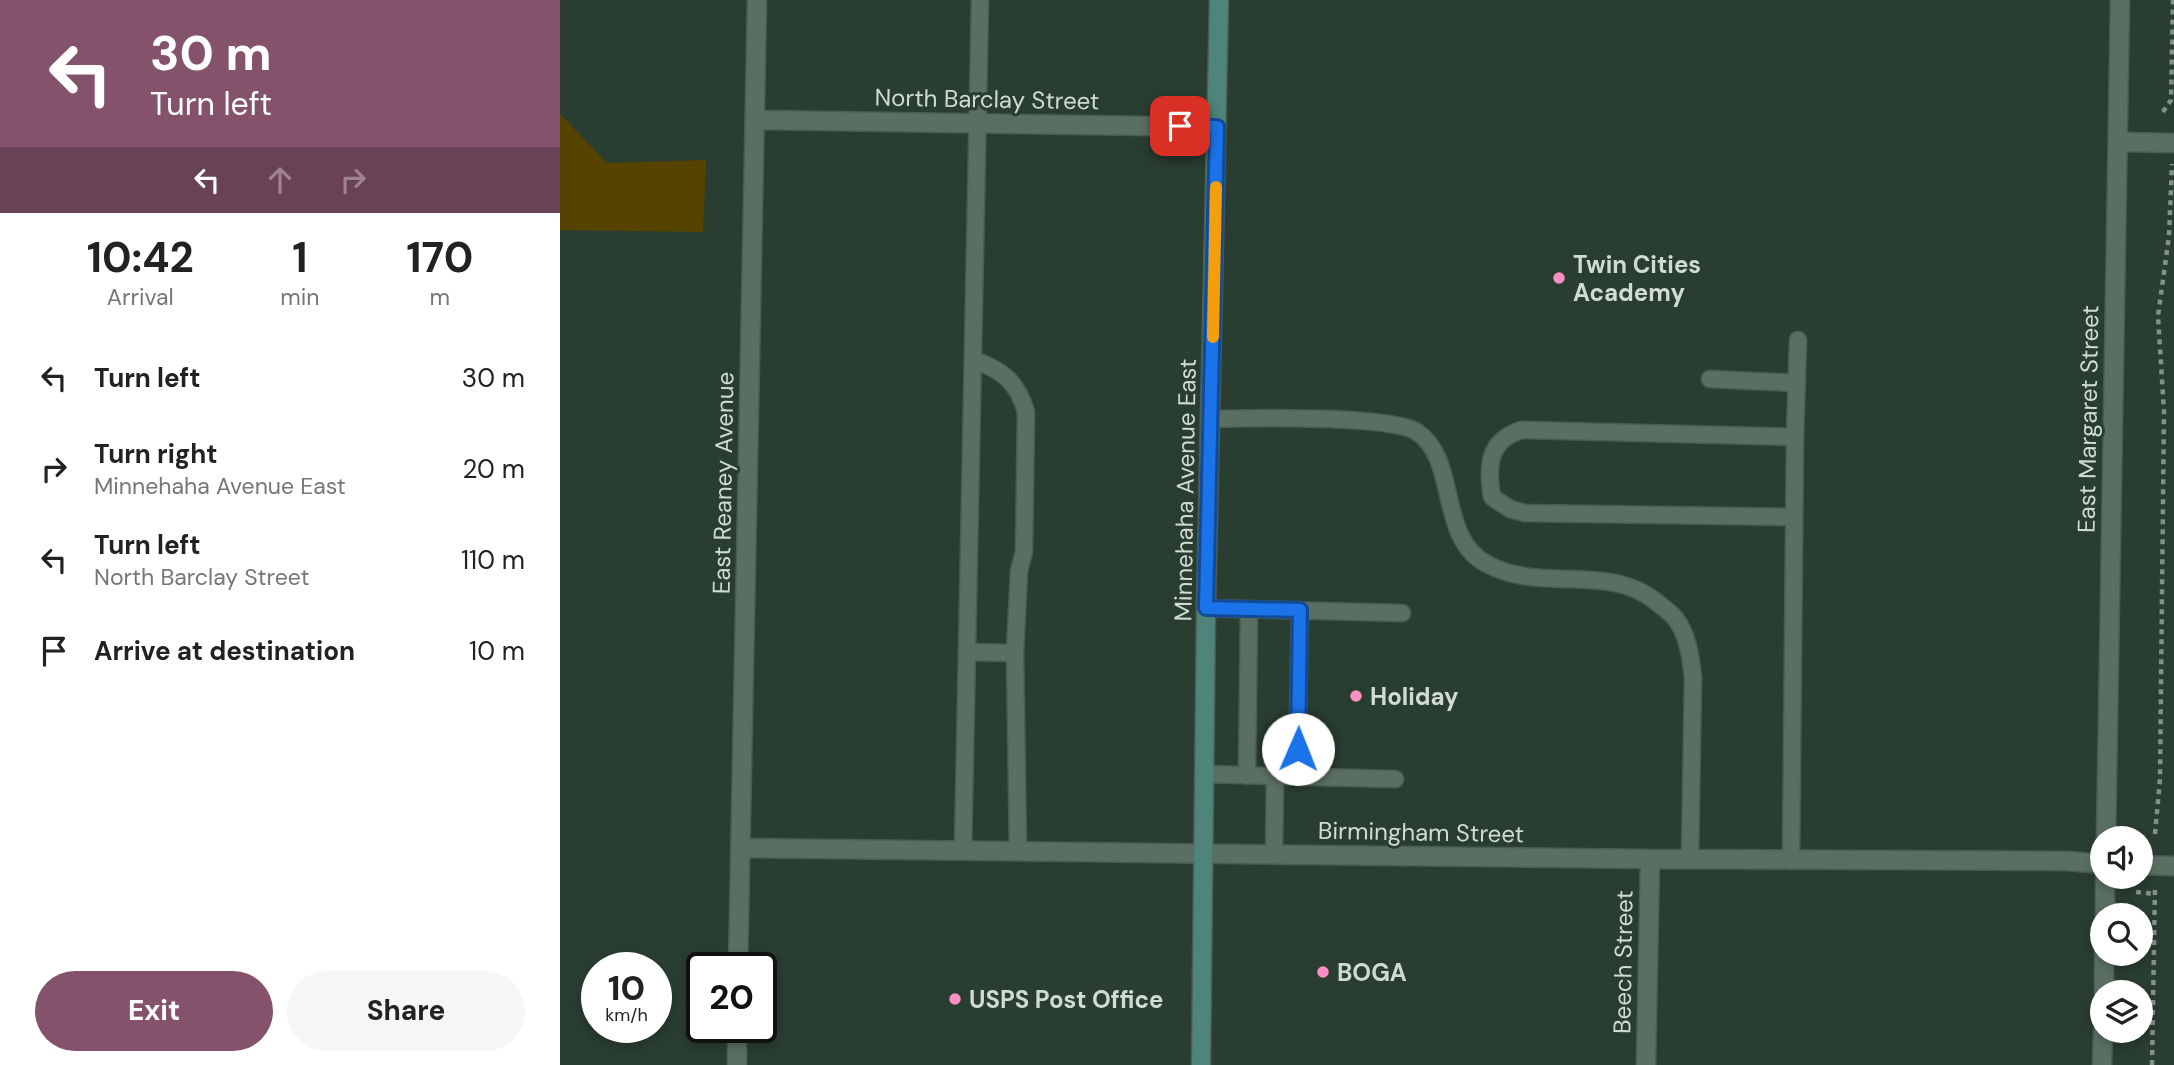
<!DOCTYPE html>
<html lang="en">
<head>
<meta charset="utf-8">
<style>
  :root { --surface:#fff; --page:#f6f6f6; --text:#222; --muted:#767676; --accent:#84536b }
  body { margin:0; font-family:"DM Sans",sans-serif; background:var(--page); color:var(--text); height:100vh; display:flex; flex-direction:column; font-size:26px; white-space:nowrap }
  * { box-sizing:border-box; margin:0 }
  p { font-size:23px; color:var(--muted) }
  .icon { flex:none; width:38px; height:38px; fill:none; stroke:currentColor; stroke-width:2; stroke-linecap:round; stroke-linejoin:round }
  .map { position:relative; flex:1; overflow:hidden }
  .drawer { display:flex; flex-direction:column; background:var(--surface); width:560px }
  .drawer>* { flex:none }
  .guide { background:#84536b; color:#fff; overflow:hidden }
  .controls { position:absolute; left:1530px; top:826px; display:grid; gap:14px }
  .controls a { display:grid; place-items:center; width:63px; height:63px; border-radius:50%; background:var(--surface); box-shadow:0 4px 10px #0003; font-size:35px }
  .speed { position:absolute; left:21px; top:952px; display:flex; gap:14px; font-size:35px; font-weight:700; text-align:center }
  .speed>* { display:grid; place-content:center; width:91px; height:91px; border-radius:50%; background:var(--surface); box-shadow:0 4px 10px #0003; line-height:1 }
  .speed small { font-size:18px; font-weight:400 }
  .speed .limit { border:4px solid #111; border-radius:10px; background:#fff; color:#111 }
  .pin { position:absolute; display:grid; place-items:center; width:60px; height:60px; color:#fff; margin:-30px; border-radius:14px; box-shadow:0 4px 10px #0006 }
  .me { position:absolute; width:77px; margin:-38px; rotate:1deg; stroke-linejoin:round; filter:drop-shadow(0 0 5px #0008) }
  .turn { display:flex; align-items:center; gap:24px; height:147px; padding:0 35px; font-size:32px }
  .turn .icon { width:91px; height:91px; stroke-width:2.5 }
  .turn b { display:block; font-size:49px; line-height:60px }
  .lanes { display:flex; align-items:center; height:66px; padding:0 35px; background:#0003; justify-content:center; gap:35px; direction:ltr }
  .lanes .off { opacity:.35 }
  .eta { display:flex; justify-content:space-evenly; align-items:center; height:119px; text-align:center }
  .eta b { font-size:42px; font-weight:700; line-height:49px }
  .button { display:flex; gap:14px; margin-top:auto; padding:14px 35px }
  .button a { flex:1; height:80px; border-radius:42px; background:var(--accent); color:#fff; font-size:28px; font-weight:700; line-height:80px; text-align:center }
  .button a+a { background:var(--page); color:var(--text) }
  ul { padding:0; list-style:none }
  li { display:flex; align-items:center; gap:21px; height:91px; padding:0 35px }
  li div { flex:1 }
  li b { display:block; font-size:26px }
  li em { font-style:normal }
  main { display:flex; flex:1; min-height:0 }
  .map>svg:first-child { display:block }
  .green { fill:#564300 }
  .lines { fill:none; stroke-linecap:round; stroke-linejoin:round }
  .service-casing { stroke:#4a5b51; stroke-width:19 }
  .minor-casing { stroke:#4a5b51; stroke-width:21 }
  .secondary-casing { stroke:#4a5b51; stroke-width:21 }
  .path { stroke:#839188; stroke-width:4.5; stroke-dasharray:5 5; stroke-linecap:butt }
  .service { stroke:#5a6f62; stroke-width:16 }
  .minor { stroke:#5a6f62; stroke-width:18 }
  .secondary { stroke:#4e8479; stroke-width:18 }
  .route-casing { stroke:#114b97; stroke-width:18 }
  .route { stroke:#1a73e8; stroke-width:12 }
  .slow { stroke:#f59e0b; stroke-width:12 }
  .poi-dot { fill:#fb8fc5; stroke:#2a3d31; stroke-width:2.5 }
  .labels { text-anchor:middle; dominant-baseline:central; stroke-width:6; stroke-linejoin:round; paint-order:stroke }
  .street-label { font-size:24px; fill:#d0dbd4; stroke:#2a3d31 }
  .poi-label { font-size:24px; font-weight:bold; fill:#d0dbd4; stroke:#2a3d31; text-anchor:start }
</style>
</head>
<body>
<main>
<section class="drawer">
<div class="guide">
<div class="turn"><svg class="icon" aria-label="left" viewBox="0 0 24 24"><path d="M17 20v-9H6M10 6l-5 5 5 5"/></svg><div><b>30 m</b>Turn left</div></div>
<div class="lanes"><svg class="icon" aria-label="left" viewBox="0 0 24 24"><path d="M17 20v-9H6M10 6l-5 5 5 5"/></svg><svg class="icon off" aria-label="ahead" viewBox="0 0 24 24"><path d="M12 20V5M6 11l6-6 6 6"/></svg><svg class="icon off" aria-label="right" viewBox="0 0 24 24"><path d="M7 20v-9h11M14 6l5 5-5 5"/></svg></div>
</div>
<div class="eta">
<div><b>10:42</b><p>Arrival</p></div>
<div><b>1</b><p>min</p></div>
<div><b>170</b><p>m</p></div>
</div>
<ul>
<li><svg class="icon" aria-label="left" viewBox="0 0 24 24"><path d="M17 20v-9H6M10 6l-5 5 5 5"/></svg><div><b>Turn left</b></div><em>30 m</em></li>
<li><svg class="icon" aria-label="right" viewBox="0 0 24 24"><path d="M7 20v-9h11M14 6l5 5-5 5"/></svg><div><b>Turn right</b><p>Minnehaha Avenue East</p></div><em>20 m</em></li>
<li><svg class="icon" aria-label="left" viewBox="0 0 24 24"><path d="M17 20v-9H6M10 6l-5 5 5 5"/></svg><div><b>Turn left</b><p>North Barclay Street</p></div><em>110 m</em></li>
<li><svg class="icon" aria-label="arrive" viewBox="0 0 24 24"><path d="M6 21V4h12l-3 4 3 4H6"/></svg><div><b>Arrive at destination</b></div><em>10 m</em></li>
</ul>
<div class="button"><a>Exit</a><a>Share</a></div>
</section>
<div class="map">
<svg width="1614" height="1065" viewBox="0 0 1614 1065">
  <rect width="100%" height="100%" fill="#2a3d31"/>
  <!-- green -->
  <path class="green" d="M0,114L47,163L146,160L143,232L0,230Z"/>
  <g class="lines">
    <!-- service casing -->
    <g class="service-casing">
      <path id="service" d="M413,360C442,369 458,383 466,412L464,552L459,571L455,653
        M1150,379L1237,383
        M651,419C688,418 832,415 857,432C899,460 877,538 927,564C981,594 1050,561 1099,604C1104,608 1111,613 1115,618C1128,634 1131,659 1133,678L1130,858
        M1235,437L1238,340
        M646,608L842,613
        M407,652L455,653L458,852
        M645,774L715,776
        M687,776L689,609
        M737,777L740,610
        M403,850L420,0
        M714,855L715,776L835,779
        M1231,861L1235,437L961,430C928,441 927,466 932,497L950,509L965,513L1234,517"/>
    </g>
    <!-- minor casing -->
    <g class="minor-casing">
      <path id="minor" d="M196,120L657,127
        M1558,142L1614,143
        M1546,838L1560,0
        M180,848L1090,859L1508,861L1542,864
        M1580,865L1614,866
        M1545,915V877
        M178,968L197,0
        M1544,992V954
        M177,1065V1027
        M1086,1065L1090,859
        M1542,1065L1543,1031"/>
    </g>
    <!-- secondary casing -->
    <g class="secondary-casing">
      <path id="secondary" d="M641,1065L646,608L659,0"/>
    </g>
    <!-- path -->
    <path class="path" d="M1603,112L1611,100L1613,0
      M1595,834L1600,779L1604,411L1598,316L1609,236L1612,164
      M1576,892L1595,894
      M1592,1065L1595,887"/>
    <!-- service -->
    <use href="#service" class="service"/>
    <!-- minor -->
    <use href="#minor" class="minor"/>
    <!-- secondary -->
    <use href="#secondary" class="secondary"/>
  </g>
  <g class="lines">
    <!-- route casing -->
    <g class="route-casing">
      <path id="route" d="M620,126L657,127L646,608L740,610L738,749"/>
    </g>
    <!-- route -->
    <use href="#route" class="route"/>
    <!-- slow -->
    <path class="slow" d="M653,337L656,187"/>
  </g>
  <!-- markers -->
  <g class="poi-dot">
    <circle cx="999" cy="278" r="7"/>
    <circle cx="796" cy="696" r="7"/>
    <circle cx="763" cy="972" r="7"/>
    <circle cx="395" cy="999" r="7"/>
  </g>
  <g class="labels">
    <!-- street labels -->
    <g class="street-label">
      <text transform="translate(427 99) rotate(1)">North Barclay Street</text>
      <text transform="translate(1528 419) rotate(-89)">East Margaret Street</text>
      <text transform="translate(163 483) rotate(-89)">East Reaney Avenue</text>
      <text transform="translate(625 490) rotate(-89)">Minnehaha Avenue East</text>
      <text transform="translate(861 832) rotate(1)">Birmingham Street</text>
      <text transform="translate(1063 962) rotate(-89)">Beech Street</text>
    </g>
    <!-- poi labels -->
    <g class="poi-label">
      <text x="1013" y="264">Twin Cities<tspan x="1013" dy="28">Academy</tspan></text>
      <text x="810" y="696">Holiday</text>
      <text x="777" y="972">BOGA</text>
      <text x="409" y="999">USPS Post Office</text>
    </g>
  </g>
</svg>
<div class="controls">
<a><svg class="icon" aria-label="sound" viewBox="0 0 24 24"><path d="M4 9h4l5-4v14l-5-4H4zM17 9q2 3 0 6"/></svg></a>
<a><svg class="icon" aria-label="search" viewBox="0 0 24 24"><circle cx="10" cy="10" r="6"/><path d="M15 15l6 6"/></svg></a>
<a><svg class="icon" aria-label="layers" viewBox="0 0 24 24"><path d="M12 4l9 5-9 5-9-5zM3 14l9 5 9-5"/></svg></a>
</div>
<div class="speed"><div>10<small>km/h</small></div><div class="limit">20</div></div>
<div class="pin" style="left:620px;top:126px;background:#d93025"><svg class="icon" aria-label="arrive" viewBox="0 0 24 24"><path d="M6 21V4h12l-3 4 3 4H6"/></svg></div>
<svg class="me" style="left:738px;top:749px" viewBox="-20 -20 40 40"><circle r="19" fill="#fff"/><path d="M0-13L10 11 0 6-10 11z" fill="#1a73e8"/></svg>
</div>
</main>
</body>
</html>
